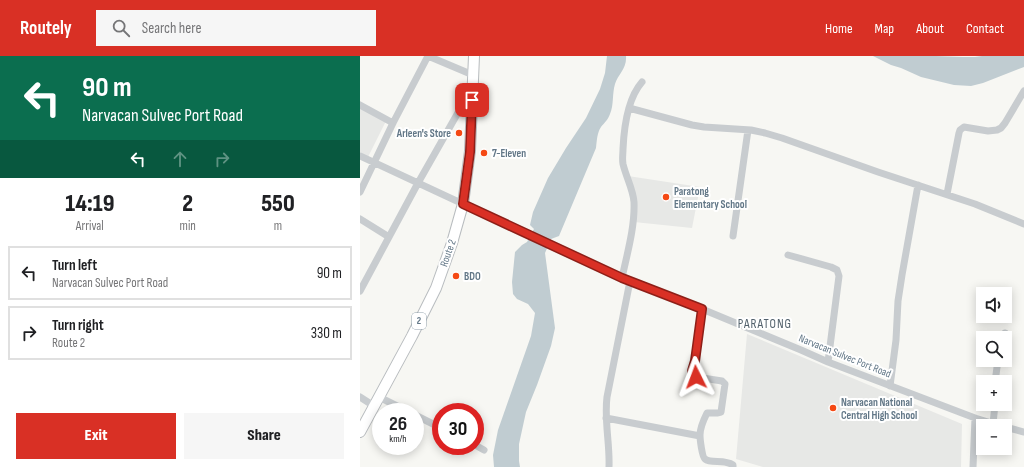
<!DOCTYPE html>
<html lang="en">
<head>
<meta charset="utf-8">
<style>
  :root { --surface:#fff; --page:#f6f6f6; --text:#202124; --muted:#757577; --line:#e0e0e0; --accent:#d93025 }
  body { margin:0; font-family:"Sofia Sans Condensed",sans-serif; background:var(--page); color:var(--text); height:100vh; display:flex; flex-direction:column; font-size:15px; white-space:nowrap }
  * { box-sizing:border-box; margin:0 }
  p { font-size:13px; color:var(--muted) }
  .icon { flex:none; width:22px; height:22px; fill:none; stroke:currentColor; stroke-width:2; stroke-linecap:round; stroke-linejoin:round }
  .map { position:relative; flex:1; overflow:hidden }
  .details { display:flex; flex-direction:column; background:var(--surface); width:360px }
  .details>* { flex:none }
  .guide { background:#0b6e4f; color:#fff; overflow:hidden }
  .buttons { position:absolute; left:616px; top:231px; display:grid; gap:8px }
  .buttons a { display:grid; place-items:center; width:36px; height:36px; border-radius:0px; background:var(--surface); box-shadow:0 2px 10px #0003; font-size:20px }
  .speed { position:absolute; left:12px; top:347px; display:flex; gap:8px; font-size:20px; font-weight:700; text-align:center }
  .speed>* { display:grid; place-content:center; width:52px; height:52px; border-radius:50%; background:var(--surface); box-shadow:0 2px 10px #0003; line-height:1 }
  .speed small { font-size:10px; font-weight:400 }
  .speed .limit { border:6px solid #d22; background:#fff; color:#111 }
  .pin { position:absolute; display:grid; place-items:center; width:34px; height:34px; color:#fff; margin:-17px; border-radius:8px; box-shadow:0 2px 6px #0006 }
  .me { position:absolute; width:44px; margin:-22px; rotate:357deg; stroke-linejoin:round; filter:drop-shadow(0 0 3px #0008) }
  .turn { display:flex; align-items:center; gap:14px; height:84px; padding:0 16px; font-size:18px }
  .turn .icon { width:52px; height:52px; stroke-width:2.5 }
  .turn b { display:block; font-size:28px; line-height:34px }
  .lanes { display:flex; align-items:center; height:38px; padding:0 16px; background:#0003; justify-content:center; gap:20px; direction:ltr }
  .lanes .off { opacity:.35 }
  .eta { display:flex; justify-content:space-evenly; align-items:center; height:68px; text-align:center }
  .eta b { font-size:24px; font-weight:800; line-height:28px }
  .button { display:flex; gap:8px; margin-top:auto; padding:8px 16px }
  .button a { flex:1; height:46px; border-radius:0px; background:var(--accent); color:#fff; font-size:16px; font-weight:800; line-height:46px; text-align:center }
  .button a+a { background:var(--page); color:var(--text) }
  ul { padding:0; list-style:none }
  li { display:flex; align-items:center; gap:12px; height:54px; margin:0 8px 6px; padding:0 8px; border:2px solid var(--line); border-radius:0px }
  li div { flex:1 }
  li b { display:block; font-size:15px }
  li em { font-style:normal }
  header { display:flex; align-items:center; gap:24px; box-sizing:border-box; height:56px; padding:0 20px; background:var(--accent); color:#fff }
  header strong { font-size:19px }
  nav { display:flex; gap:22px; margin-inline-start:auto; font-size:14px }
  .search { width:280px; height:36px; background:var(--page); display:flex; align-items:center; gap:10px; box-sizing:border-box; padding:0 14px; border-radius:0px; color:var(--muted); font-size:15px }
  main { display:flex; flex:1; min-height:0 }
  .map>svg:first-child { display:block }
  .built { fill:#e7e8e6 }
  .water { fill:#c0ccd1 }
  .lines { fill:none; stroke-linecap:round; stroke-linejoin:round }
  .highway-casing { stroke:#b8bcbf; stroke-width:12 }
  .minor { stroke:#c8cccf; stroke-width:7 }
  .highway { stroke:#fff; stroke-width:10 }
  .route-casing { stroke:#8d1f18; stroke-width:10 }
  .route { stroke:#d93025; stroke-width:7 }
  .poi-dot { fill:#f54914; stroke:#fff; stroke-width:1.5 }
  .labels { text-anchor:middle; dominant-baseline:central; stroke-width:4; stroke-linejoin:round; paint-order:stroke }
  .shield { fill:#fff; stroke:#91a0ab; stroke-width:1 }
  .shield-label { font-size:10px; font-weight:bold; fill:#627787 }
  .poi-label { font-size:11px; font-weight:bold; fill:#627787; stroke:#fff; text-anchor:start }
  .street-label { font-size:11px; fill:#627787; stroke:#fff }
  .quarter-label { font-size:13px; letter-spacing:1px; fill:#51606b; stroke:#fff }
</style>
</head>
<body>
<header>
<strong>Routely</strong>
<div class="search"><svg class="icon" aria-label="search" viewBox="0 0 24 24"><circle cx="10" cy="10" r="6"/><path d="M15 15l6 6"/></svg>Search here</div>
<nav><a>Home</a><a>Map</a><a>About</a><a>Contact</a></nav>
</header>
<main>
<section class="details">
<div class="guide">
<div class="turn"><svg class="icon" aria-label="left" viewBox="0 0 24 24"><path d="M17 20v-9H6M10 6l-5 5 5 5"/></svg><div><b>90 m</b>Narvacan Sulvec Port Road</div></div>
<div class="lanes"><svg class="icon" aria-label="left" viewBox="0 0 24 24"><path d="M17 20v-9H6M10 6l-5 5 5 5"/></svg><svg class="icon off" aria-label="ahead" viewBox="0 0 24 24"><path d="M12 20V5M6 11l6-6 6 6"/></svg><svg class="icon off" aria-label="right" viewBox="0 0 24 24"><path d="M7 20v-9h11M14 6l5 5-5 5"/></svg></div>
</div>
<div class="eta">
<div><b>14:19</b><p>Arrival</p></div>
<div><b>2</b><p>min</p></div>
<div><b>550</b><p>m</p></div>
</div>
<ul>
<li><svg class="icon" aria-label="left" viewBox="0 0 24 24"><path d="M17 20v-9H6M10 6l-5 5 5 5"/></svg><div><b>Turn left</b><p>Narvacan Sulvec Port Road</p></div><em>90 m</em></li>
<li><svg class="icon" aria-label="right" viewBox="0 0 24 24"><path d="M7 20v-9h11M14 6l5 5-5 5"/></svg><div><b>Turn right</b><p>Route 2</p></div><em>330 m</em></li>
</ul>
<div class="button"><a>Exit</a><a>Share</a></div>
</section>
<div class="map">
<svg width="664" height="411" viewBox="0 0 664 411">
  <rect width="100%" height="100%" fill="#f7f7f3"/>
  <!-- built -->
  <path class="built" d="M0,51L26,65L7,103L0,99Z
    M268,120L340,131L332,172L274,166Z
    M387,278L602,368L601,411H403L376,403Z"/>
  <!-- water -->
  <path class="water" d="M247,0H266C267,13 258,18 255,28C252,38 254,49 250,58C248,64 244,67 241,71C237,77 237,84 236,92L199,180L191,183L185,197L195,272L191,290L177,329L166,356L159,388V405L160,411H134L133,399L138,374L171,280L175,257L168,248L157,243L153,238L152,226L155,196L162,189L167,186L174,173L170,169L173,156L188,122L206,92L226,62L240,33L245,17Z
    M513,0H576L603,1H615L622,0H664V11L623,27L611,30L594,29L561,21L541,12L531,9Z"/>
  <g class="lines">
    <!-- highway casing -->
    <g class="highway-casing">
      <path id="highway" d="M0,376L52,280L76,232L92,187L103,148L110,95L114,0"/>
    </g>
    <!-- minor -->
    <path class="minor" d="M68,0L113,19
      M0,49L33,67
      M269,52L332,69L344,71L391,74L405,77L422,82L518,116L615,148L664,168
      M0,100L262,222L342,253L441,294L468,306L615,362L641,370
      M0,136L33,67L68,0
      M587,138L599,77L600,74L604,71L628,75L637,74L641,72L645,67L664,35
      M0,163L29,181
      M373,180L388,74
      M428,199L471,211L477,214L479,220L468,306
      M262,222C267,198 275,171 274,146C273,133 266,121 263,108C262,103 263,98 263,93C264,71 268,42 282,26
      M0,235L58,127L112,32
      M342,253L333,318V319L336,321L362,325L365,328L361,356L357,357H347C344,363 340,372 340,379C340,383 342,401 345,403C351,408 364,403 373,409V411
      M644,282L645,277
      M635,326L638,304
      M530,330L536,284L538,245L542,219L558,129
      M0,341L14,350
      M19,341L49,356
      M55,359L81,372
      M246,362L340,380
      M633,368L635,348
      M645,371L664,376
      M115,389L124,394
      M249,411C250,388 244,364 247,341L270,225
      M613,411L615,362"/>
    <!-- highway -->
    <use href="#highway" class="highway"/>
  </g>
  <g class="lines">
    <!-- route casing -->
    <g class="route-casing">
      <path id="route" d="M112,44L110,96L103,148L262,222L342,253L335,305L332,315L333,319L336,321"/>
    </g>
    <!-- route -->
    <use href="#route" class="route"/>
  </g>
  <!-- markers -->
  <g class="poi-dot">
    <circle cx="99" cy="77" r="4"/>
    <circle cx="124" cy="97" r="4"/>
    <circle cx="306" cy="141" r="4"/>
    <circle cx="96" cy="220" r="4"/>
    <circle cx="473" cy="352" r="4"/>
  </g>
  <g class="labels">
    <!-- shield labels -->
    <rect class="shield" x="52" y="257" width="14" height="16" rx="3"/>
    <g class="shield-label">
      <text x="59" y="265">2</text>
    </g>
    <!-- poi labels -->
    <g class="poi-label">
      <text x="91" y="77" text-anchor="end">Arleen's Store</text>
      <text x="132" y="97">7-Eleven</text>
      <text x="314" y="135">Paratong<tspan x="314" dy="13">Elementary School</tspan></text>
      <text x="104" y="220">BDO</text>
      <text x="481" y="346">Narvacan National<tspan x="481" dy="13">Central High School</tspan></text>
    </g>
    <!-- street labels -->
    <g class="street-label">
      <text transform="translate(88 197) rotate(-71)">Route 2</text>
      <text transform="translate(485 300) rotate(22)">Narvacan Sulvec Port Road</text>
    </g>
    <!-- quarter labels -->
    <g class="quarter-label">
      <text x="405" y="268">PARATONG</text>
    </g>
  </g>
</svg>
<div class="buttons">
<a><svg class="icon" aria-label="sound" viewBox="0 0 24 24"><path d="M4 9h4l5-4v14l-5-4H4zM17 9q2 3 0 6"/></svg></a>
<a><svg class="icon" aria-label="search" viewBox="0 0 24 24"><circle cx="10" cy="10" r="6"/><path d="M15 15l6 6"/></svg></a>
<a>+</a>
<a>−</a>
</div>
<div class="speed"><div>26<small>km/h</small></div><div class="limit">30</div></div>
<div class="pin" style="left:112px;top:44px;background:#d93025"><svg class="icon" aria-label="arrive" viewBox="0 0 24 24"><path d="M6 21V4h12l-3 4 3 4H6"/></svg></div>
<svg class="me" style="left:336px;top:321px" viewBox="-20 -20 40 40"><path d="M0-17L14 15 0 8-14 15z" fill="#d93025" stroke="#fff" stroke-width="4"/></svg>
</div>
</main>
</body>
</html>
